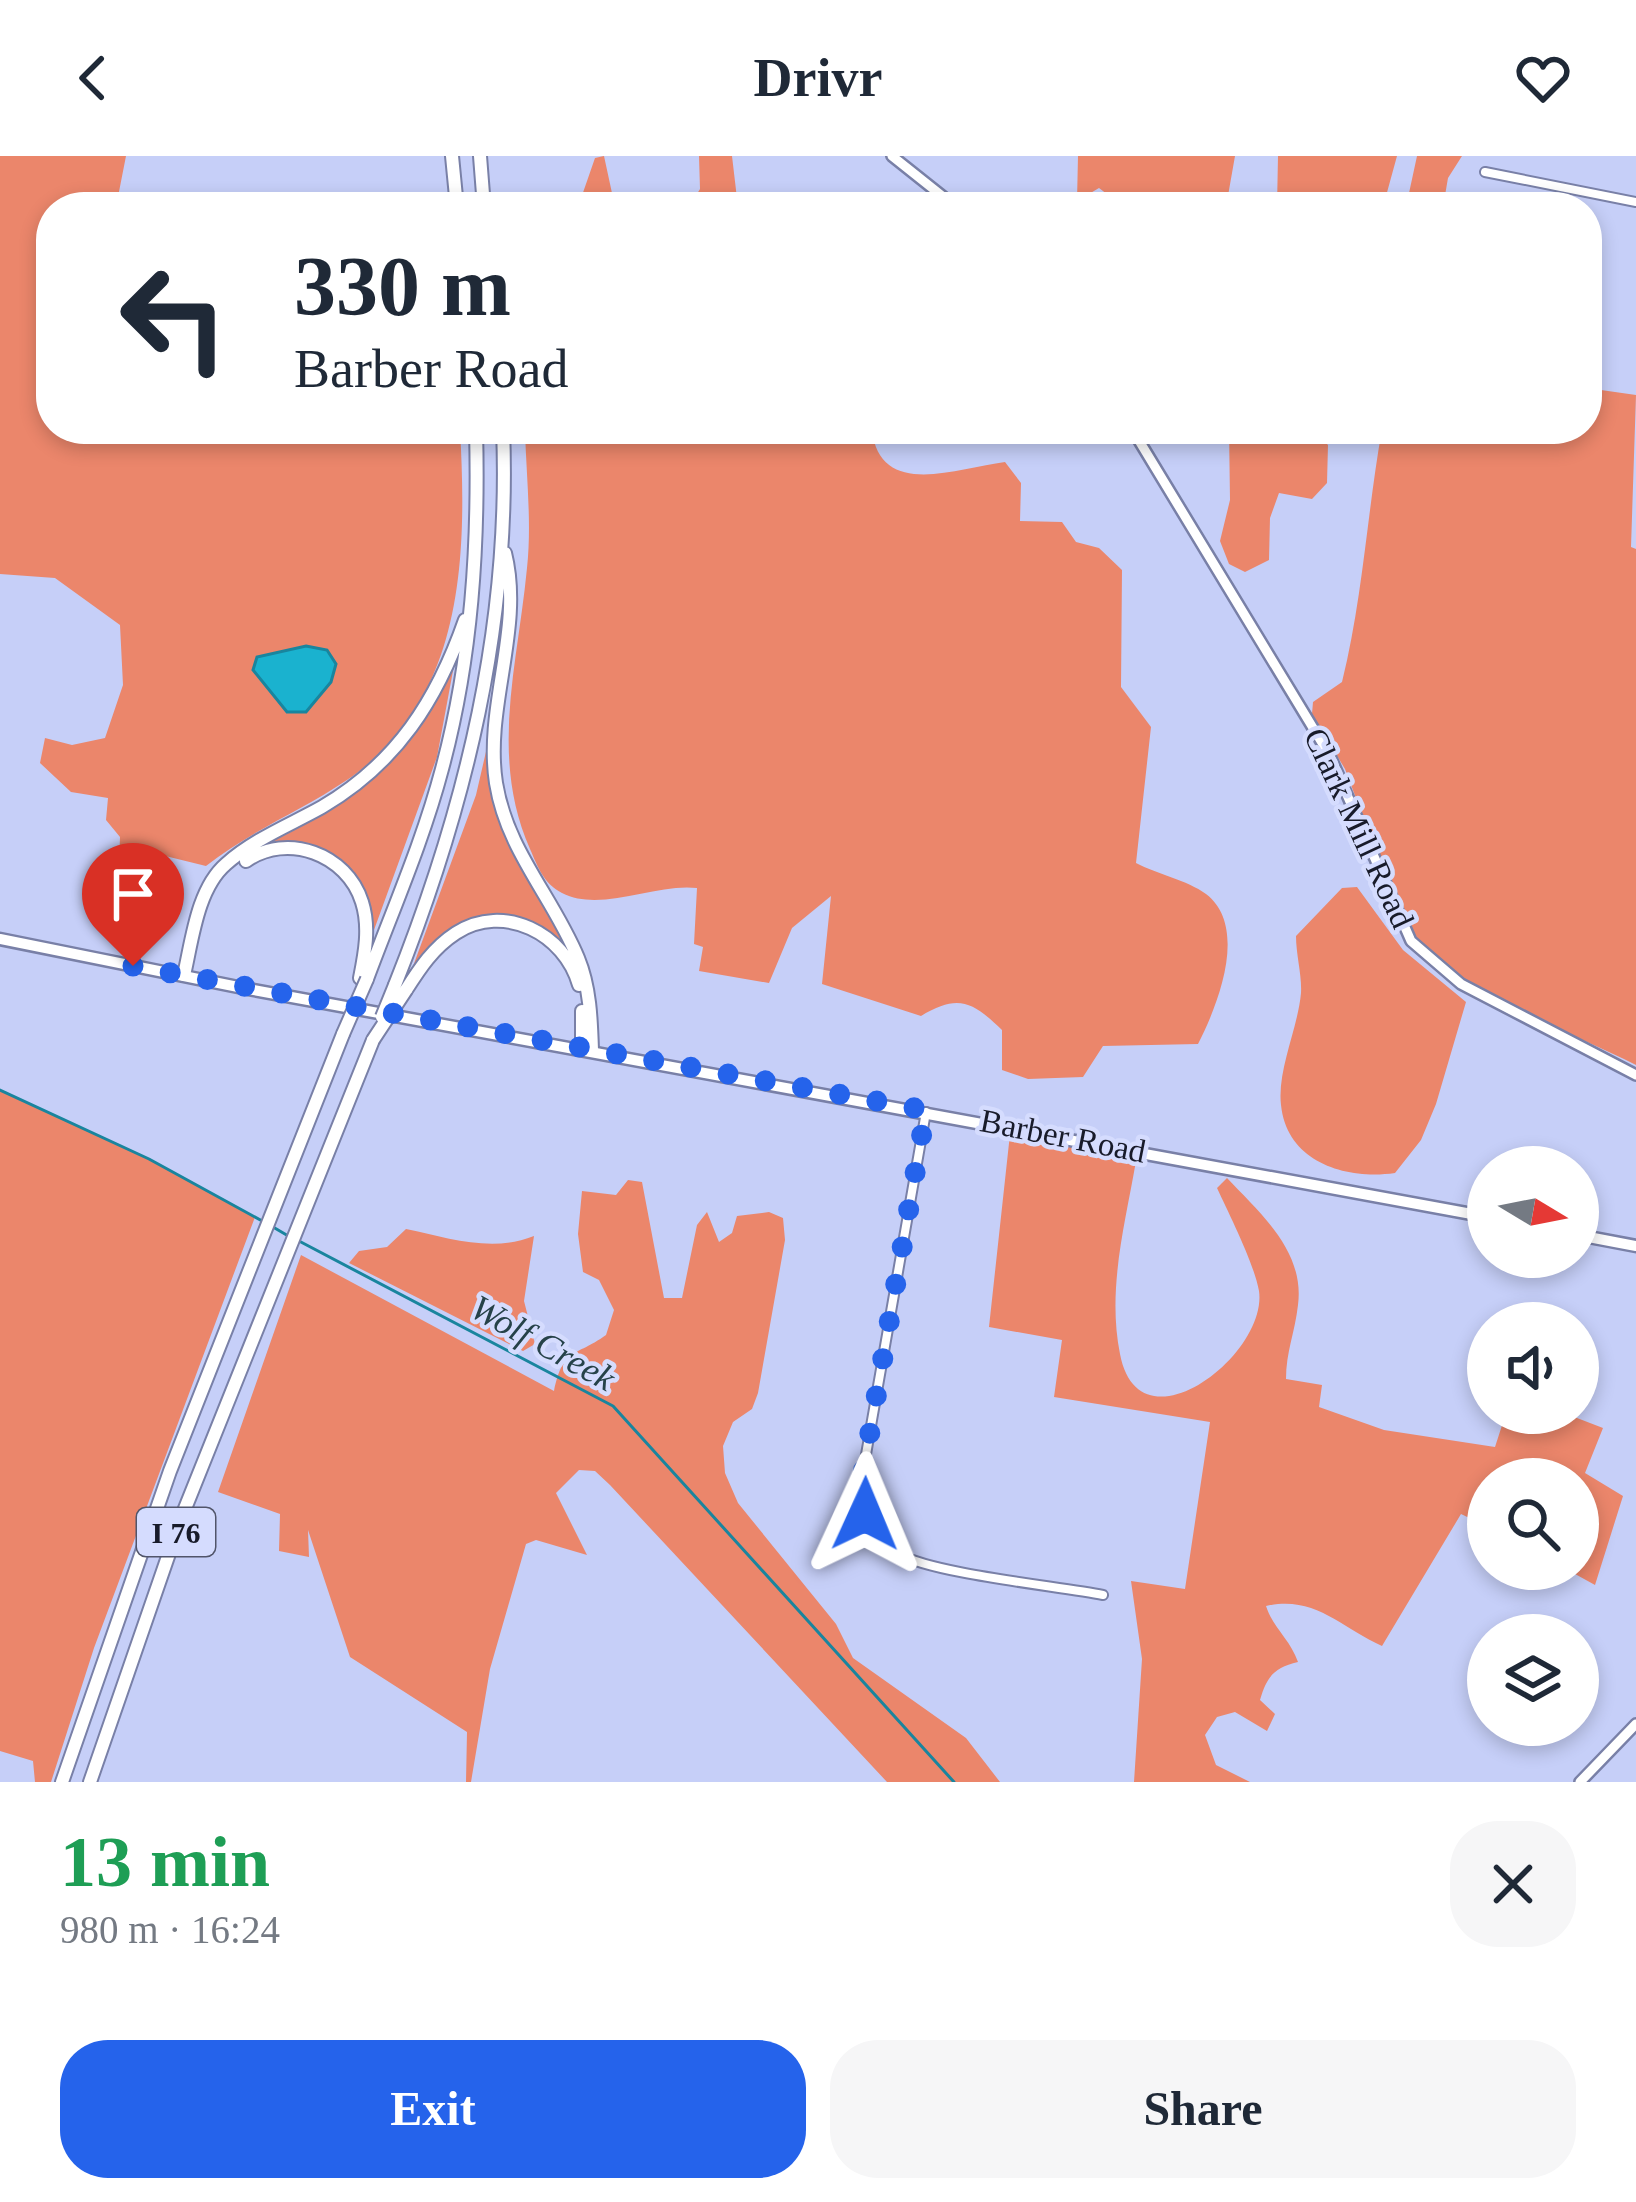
<!DOCTYPE html>
<html lang="en">
<head>
<meta charset="utf-8">
<style>
  :root { --surface:#fff; --page:#f6f6f7; --text:#1f2937; --muted:#747a83; --accent:#2563eb }
  body { margin:0; font-family:"Times New Roman",serif; background:var(--page); color:var(--text); height:100vh; display:flex; flex-direction:column; font-size:45px; white-space:nowrap }
  * { box-sizing:border-box; margin:0 }
  p { font-size:39px; color:var(--muted) }
  .icon { flex:none; width:66px; height:66px; fill:none; stroke:currentColor; stroke-width:2; stroke-linecap:round; stroke-linejoin:round }
  .map { position:relative; height:1626px; overflow:hidden }
  .sheet { display:flex; flex-direction:column; background:var(--surface); flex:1 }
  .sheet>* { flex:none }
  .hud { position:absolute; left:36px; top:36px; width:1566px; height:252px; border-radius:48px; box-shadow:0 6px 18px #0003; background:#fff; color:var(--text); overflow:hidden }
  .needle { width:78px; rotate:100deg }
  .fabs { position:absolute; left:1467px; top:990px; display:grid; gap:24px }
  .fabs a { display:grid; place-items:center; width:132px; height:132px; border-radius:50%; background:var(--surface); box-shadow:0 6px 18px #0003; font-size:60px }
  .pin { position:absolute; display:grid; place-items:center; width:102px; height:102px; color:#fff; margin:-123px -51px; border-radius:50% 50% 50% 0; rotate:-45deg; box-shadow:0 0 12px #0007 }
  .pin .icon { rotate:45deg }
  .me { position:absolute; width:132px; margin:-66px; rotate:1deg; stroke-linejoin:round; filter:drop-shadow(0 0 9px #0008) }
  .turn { display:flex; align-items:center; gap:42px; height:252px; padding:0 60px; font-size:54px }
  .turn .icon { width:156px; height:156px; stroke-width:2.5 }
  .turn b { display:block; font-size:84px; line-height:102px }
  .round { display:grid; place-items:center; flex:none; width:126px; height:126px; border-radius:48px; background:var(--page) }
  .headline { display:flex; align-items:center; justify-content:space-between; height:204px; padding:0 60px }
  h1 { font-size:72px; font-weight:700; line-height:90px; color:#1e9e55 }
  .action { display:flex; gap:24px; margin-top:auto; padding:24px 60px }
  .action a { flex:1; height:138px; border-radius:48px; background:var(--accent); color:#fff; font-size:48px; font-weight:700; line-height:138px; text-align:center }
  .action a+a { background:var(--page); color:var(--text) }
  header { display:flex; justify-content:space-between; align-items:center; height:156px; padding:0 60px; background:var(--surface); font-size:54px; font-weight:700 }
  .map>svg:first-child { display:block }
  .green { fill:#eb866b }
  .water { fill:#1ab2cf; stroke:#19859e; stroke-width:3 }
  .lines { fill:none; stroke-linecap:round; stroke-linejoin:round }
  .stream { stroke:#19859e; stroke-width:3 }
  .minor-casing { stroke:#7980a7; stroke-width:12 }
  .tertiary-casing { stroke:#7980a7; stroke-width:14 }
  .secondary-casing { stroke:#7980a7; stroke-width:15 }
  .motorway-casing { stroke:#7980a7; stroke-width:16 }
  .minor { stroke:#fff; stroke-width:8 }
  .tertiary { stroke:#fff; stroke-width:9 }
  .secondary { stroke:#fff; stroke-width:10 }
  .motorway { stroke:#fff; stroke-width:12 }
  .motorway-bridge-casing { stroke:#7980a7; stroke-width:16; stroke-linecap:butt }
  .motorway-bridge { stroke:#fff; stroke-width:12 }
  .route { stroke:#2563eb; stroke-width:21; stroke-dasharray:0 37.8 }
  .labels { text-anchor:middle; dominant-baseline:central; stroke-width:9; stroke-linejoin:round; paint-order:stroke }
  .shield { fill:#d5dcfe; stroke:#51556a; stroke-width:3 }
  .shield-label { font-size:30px; font-weight:bold; fill:#181b2a }
  .street-label { font-size:33px; fill:#181b2a; stroke:#d5dcfe }
  .water-label { font-size:36px; font-style:italic; fill:#264249; stroke:#d5dcfe }
</style>
</head>
<body>
<header><svg class="icon" aria-label="back" viewBox="0 0 24 24"><path d="M15 5l-7 7 7 7"/></svg>Drivr<svg class="icon" aria-label="heart" viewBox="0 0 24 24"><path d="M12 20l-8-8c-3-5 5-10 8-4 3-6 11-1 8 4z"/></svg></header>
<div class="map">
<svg width="1636" height="1626" viewBox="0 0 1636 1626">
  <rect width="100%" height="100%" fill="#c6cff8"/>
  <!-- green -->
  <path class="green" d="M0,0H126L116,51H51V273H460C467,400 465,544 347,624C301,655 250,675 206,710L145,695L136,698L130,711L119,709L120,681L106,664L108,642L71,636L40,607L45,582L72,589L105,582L123,529L120,469L55,422L0,418Z
    M604,0L615,51H578L595,2Z
    M699,0H732L738,51H689L700,33Z
    M1078,0H1235L1226,51H1124L1099,32L1077,45Z
    M1278,0H1397L1383,51H1277Z
    M1417,0H1462L1448,22L1443,51H1406Z
    M1587,232L1636,239L1631,391L1636,393V909C1561,871 1450,835 1402,764L1345,613L1312,558L1313,546L1342,526C1363,441 1367,357 1382,273H1587Z
    M525,273H872C879,344 957,312 1005,306L1021,327L1020,365L1062,366L1076,386L1099,392L1122,414L1121,531L1151,571L1136,707C1157,718 1187,724 1206,738C1249,771 1218,849 1198,888L1103,890L1083,921L1028,923L1002,914V874C972,845 958,838 921,860L822,828L831,740L792,772L769,827L699,815L703,791L694,788L697,732C655,727 601,757 562,737C543,727 538,711 530,693C489,600 518,508 527,412C532,366 526,318 525,273Z
    M1229,273H1312L1328,289L1327,327L1312,343L1279,337L1270,362L1269,404L1245,416L1229,408L1220,385L1230,344Z
    M455,504L437,601L374,774C367,708 334,693 273,691V685C370,636 410,604 455,504Z
    M488,587L503,672L573,798L568,800L546,778L476,764L412,813L476,639Z
    M1357,731L1403,794L1466,846L1436,948L1421,984L1395,1017C1347,1024 1287,1007 1281,949C1277,914 1298,872 1301,837C1302,819 1296,799 1296,780L1342,732Z
    M0,934L149,1003L255,1061L94,1492L51,1626H35L33,1605L0,1595Z
    M1010,978L1136,1005C1125,1069 1107,1133 1120,1198C1139,1298 1268,1199 1259,1135C1254,1107 1229,1058 1217,1032L1227,1022C1260,1057 1305,1095 1298,1149C1295,1176 1286,1196 1286,1223L1322,1229L1319,1251L1384,1274L1495,1291L1506,1257H1564L1603,1272L1585,1317L1623,1340L1595,1429L1566,1413H1578V1323H1488V1371L1461,1358L1382,1490C1340,1471 1315,1439 1266,1450C1273,1472 1290,1483 1298,1506C1274,1512 1267,1520 1260,1544L1275,1558L1267,1575L1235,1556L1217,1561L1205,1579L1216,1609L1250,1626H1134L1142,1503L1131,1425L1185,1433L1210,1266L1054,1241L1062,1184L989,1171Z
    M628,1024L642,1026L664,1142H682L697,1069L707,1056L719,1086L732,1077L737,1060L769,1056L783,1062L785,1084L758,1237L752,1253L733,1266L723,1290L725,1317L738,1347L836,1468L853,1502L966,1582L1000,1626H887L610,1329L595,1315L579,1314L556,1337L587,1399L536,1384L526,1388L490,1513L471,1626H466L467,1576L350,1501L308,1374L309,1401L279,1395L280,1358L218,1336L301,1099L554,1235C564,1190 574,1202 606,1179L614,1154L599,1124L583,1116L578,1078L582,1035L616,1039Z
    M406,1073C449,1082 492,1097 534,1080L524,1145L535,1188L523,1195L349,1107L359,1095L387,1091Z"/>
  <!-- water -->
  <path class="water" d="M306,490L327,494L336,508L331,526L306,556H287L253,514L257,501Z"/>
  <g class="lines">
    <!-- stream -->
    <path class="stream" d="M0,934L149,1003L264,1066
      M273,1071L290,1081
      M299,1085L613,1250L954,1626"/>
    <!-- minor casing -->
    <g class="minor-casing">
      <path id="minor" d="M1485,16L1636,46
        M926,956L861,1327C861,1356 873,1384 899,1398C934,1418 1057,1430 1103,1439"/>
    </g>
    <!-- tertiary casing -->
    <g class="tertiary-casing">
      <path id="tertiary" d="M892,0L956,51
        M1132,273L1330,600L1411,785L1461,828L1636,919
        M1580,1626L1636,1568"/>
    </g>
    <!-- secondary casing -->
    <g class="secondary-casing">
      <path id="secondary" d="M0,783L248,833L1488,1061
        M1578,1079L1636,1090"/>
    </g>
    <!-- motorway casing -->
    <g class="motorway-casing">
      <path id="motorway" d="M452,0L457,51
        M480,0L484,51
        M505,397C524,473 484,550 496,627C507,695 553,741 578,802C590,831 591,863 592,894
        M246,705C287,676 347,698 362,746C370,771 365,797 360,822
        M184,819C192,785 197,733 226,708C254,683 290,669 322,651C397,607 437,544 465,464
        M367,823C393,753 423,685 442,613C472,502 479,388 476,273
        M395,829C466,651 511,466 503,273
        M406,834C420,812 433,792 456,777C504,746 565,778 579,829
        M582,855V892
        M62,1626L170,1315L343,878
        M90,1626L182,1360L373,884"/>
    </g>
    <!-- minor -->
    <use href="#minor" class="minor"/>
    <!-- tertiary -->
    <use href="#tertiary" class="tertiary"/>
    <!-- secondary -->
    <use href="#secondary" class="secondary"/>
    <!-- motorway -->
    <use href="#motorway" class="motorway"/>
    <!-- motorway-bridge casing -->
    <g class="motorway-bridge-casing">
      <path id="motorway-bridge" d="M382,861L395,829
        M343,878L367,823
        M373,884L406,834"/>
    </g>
    <!-- motorway-bridge -->
    <use href="#motorway-bridge" class="motorway-bridge"/>
  </g>
  <g class="lines">
    <!-- route -->
    <path class="route" d="M133,810L926,954L861,1328L865,1358"/>
  </g>
  <g class="labels">
    <!-- shield labels -->
    <rect class="shield" x="137" y="1352" width="78" height="48" rx="9"/>
    <g class="shield-label">
      <text x="176" y="1376">I 76</text>
    </g>
    <!-- street labels -->
    <g class="street-label">
      <text transform="translate(1359 672) rotate(65)">Clark Mill Road</text>
      <text transform="translate(1063 980) rotate(11)">Barber Road</text>
    </g>
    <!-- water labels -->
    <g class="water-label">
      <text transform="translate(543 1187) rotate(29)">Wolf Creek</text>
    </g>
  </g>
</svg>
<div class="fabs">
<a><svg class="needle" viewBox="-14 -14 28 28"><path d="M0-13l5 13h-10z" fill="#e53935"/><path d="M0 13l5-13h-10z" fill="#747a83"/></svg></a>
<a><svg class="icon" aria-label="sound" viewBox="0 0 24 24"><path d="M4 9h4l5-4v14l-5-4H4zM17 9q2 3 0 6"/></svg></a>
<a><svg class="icon" aria-label="search" viewBox="0 0 24 24"><circle cx="10" cy="10" r="6"/><path d="M15 15l6 6"/></svg></a>
<a><svg class="icon" aria-label="layers" viewBox="0 0 24 24"><path d="M12 4l9 5-9 5-9-5zM3 14l9 5 9-5"/></svg></a>
</div>
<div class="pin" style="left:133px;top:810px;background:#d93025"><svg class="icon" aria-label="arrive" viewBox="0 0 24 24"><path d="M6 21V4h12l-3 4 3 4H6"/></svg></div>
<svg class="me" style="left:865px;top:1358px" viewBox="-20 -20 40 40"><path d="M0-17L14 15 0 8-14 15z" fill="#2563eb" stroke="#fff" stroke-width="4"/></svg>
<div class="hud">
<div class="turn"><svg class="icon" aria-label="left" viewBox="0 0 24 24"><path d="M17 20v-9H6M10 6l-5 5 5 5"/></svg><div><b>330 m</b>Barber Road</div></div>
</div>
</div>
<section class="sheet">
<div class="headline"><div><h1>13 min</h1><p>980 m · 16:24</p></div><a class="round"><svg class="icon" aria-label="close" viewBox="0 0 24 24"><path d="M6 6l12 12M18 6L6 18"/></svg></a></div>
<div class="action"><a>Exit</a><a>Share</a></div>
</section>
</body>
</html>
